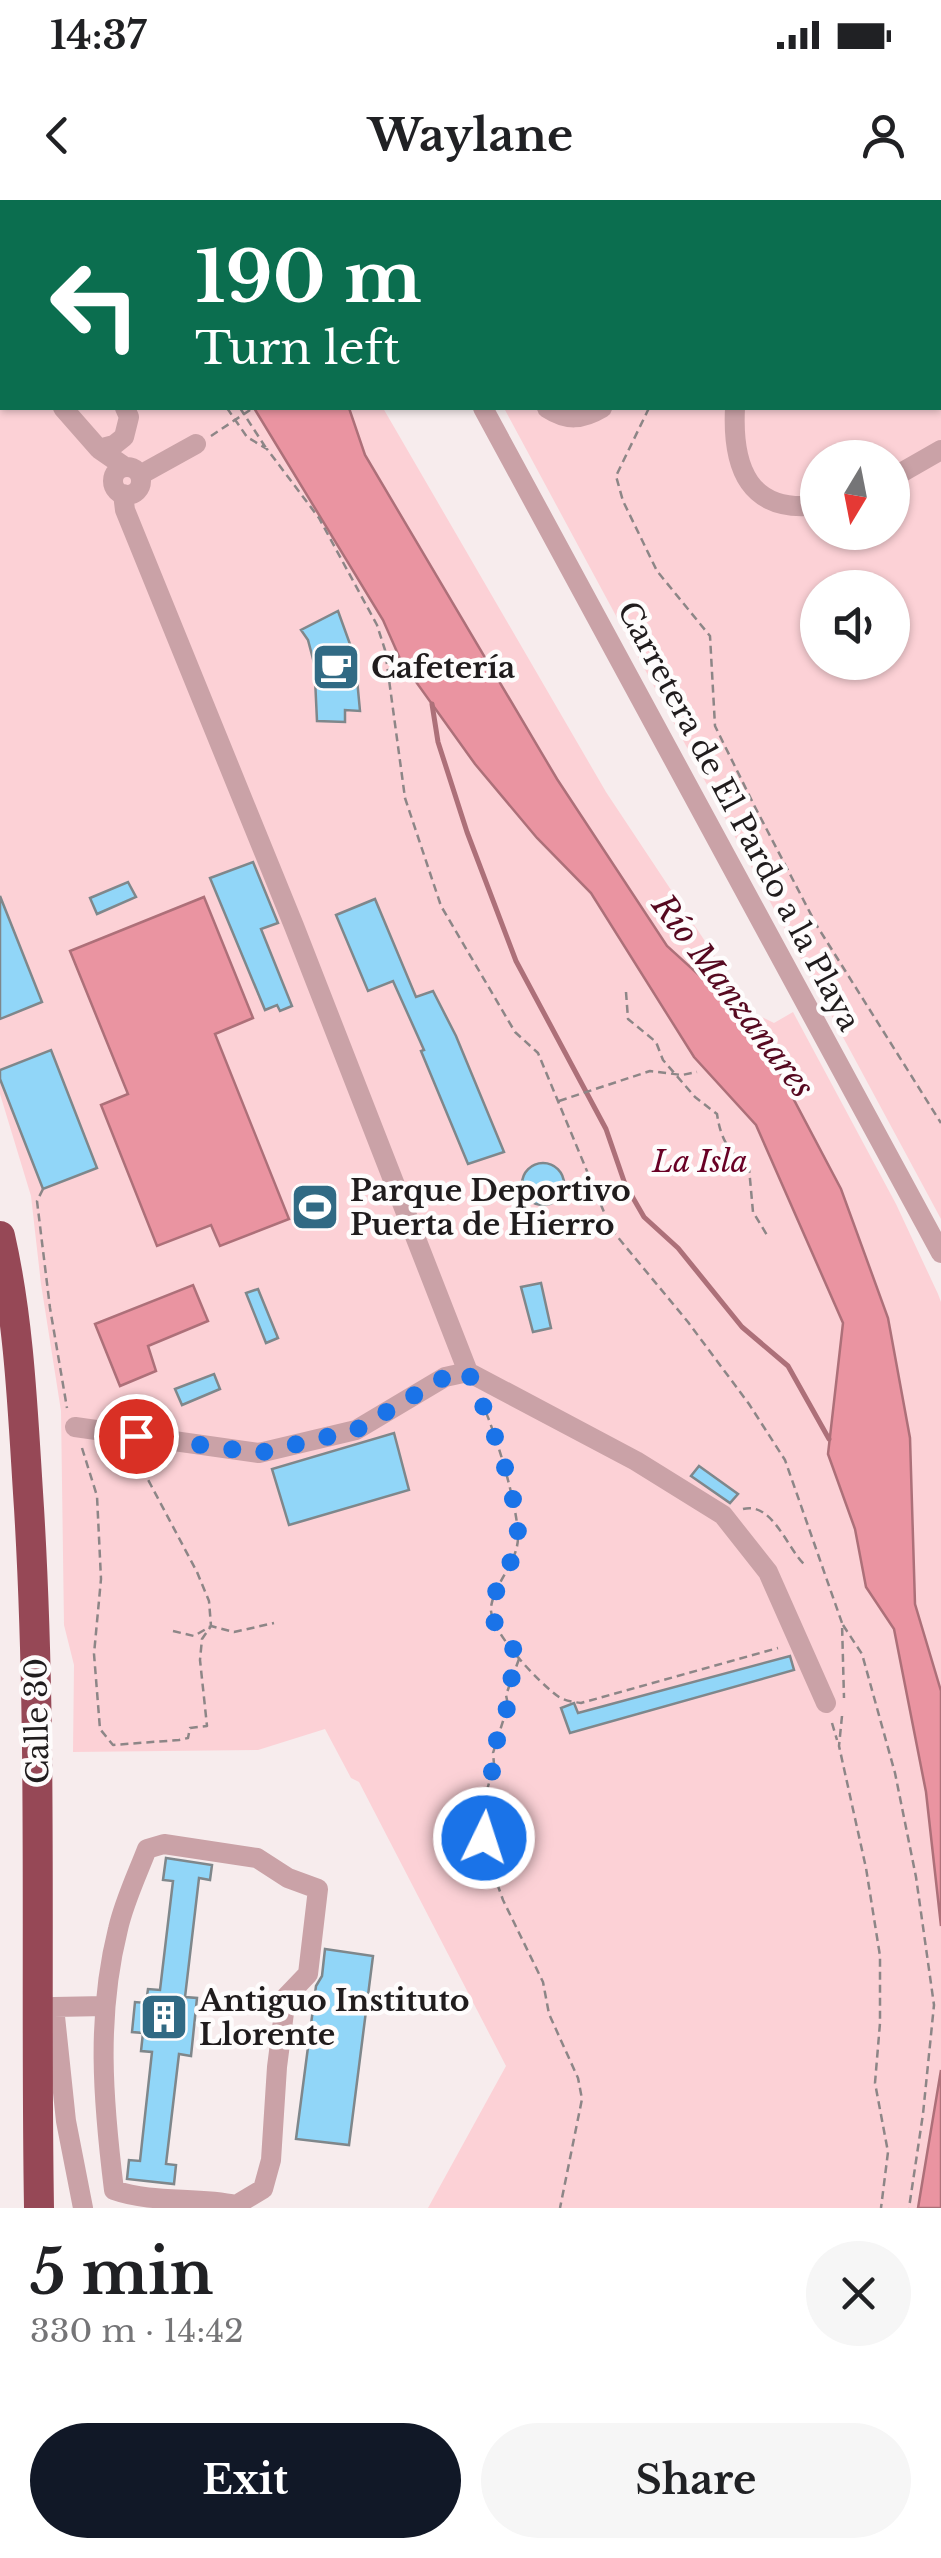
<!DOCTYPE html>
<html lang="en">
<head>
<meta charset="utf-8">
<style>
  :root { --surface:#fff; --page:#f6f6f6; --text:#202124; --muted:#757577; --accent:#111827 }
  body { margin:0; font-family:"Libre Baskerville",serif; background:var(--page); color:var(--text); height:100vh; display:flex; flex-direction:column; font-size:38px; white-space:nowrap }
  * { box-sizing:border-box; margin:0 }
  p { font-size:32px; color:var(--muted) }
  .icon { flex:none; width:55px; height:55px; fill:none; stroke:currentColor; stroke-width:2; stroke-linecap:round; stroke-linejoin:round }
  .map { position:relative; height:2008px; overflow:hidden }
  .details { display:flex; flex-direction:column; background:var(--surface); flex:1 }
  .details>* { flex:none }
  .top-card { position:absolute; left:0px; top:0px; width:942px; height:210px; box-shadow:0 2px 8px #0004; background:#0b6e4f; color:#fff; overflow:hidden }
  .needle { width:65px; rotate:190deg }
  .tools { position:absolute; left:800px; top:240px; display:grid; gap:20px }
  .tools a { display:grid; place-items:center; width:110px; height:110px; border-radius:50%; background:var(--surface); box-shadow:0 2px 8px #0004; font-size:50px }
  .pin { position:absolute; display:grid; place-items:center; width:85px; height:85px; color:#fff; margin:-42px; border:5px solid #fff; border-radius:50%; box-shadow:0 2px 10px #0007 }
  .me { position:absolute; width:110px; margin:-55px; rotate:4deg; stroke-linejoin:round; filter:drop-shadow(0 0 8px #0008) }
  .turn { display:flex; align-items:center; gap:35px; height:210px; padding:0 30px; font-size:45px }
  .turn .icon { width:130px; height:130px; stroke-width:2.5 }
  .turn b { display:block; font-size:70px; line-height:85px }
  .round { display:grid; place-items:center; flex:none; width:105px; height:105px; border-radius:52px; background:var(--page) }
  .head { display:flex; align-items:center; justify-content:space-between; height:170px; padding:0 30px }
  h1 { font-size:60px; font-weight:800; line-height:75px }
  .primary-button { display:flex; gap:20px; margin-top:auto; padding:20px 30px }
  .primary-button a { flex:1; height:115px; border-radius:60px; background:var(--accent); color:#fff; font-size:40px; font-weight:800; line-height:115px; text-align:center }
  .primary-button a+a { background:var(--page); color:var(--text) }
  .status { display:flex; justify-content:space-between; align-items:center; height:70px; padding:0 50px; background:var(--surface); direction:ltr }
  .status svg { height:28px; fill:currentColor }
  header { display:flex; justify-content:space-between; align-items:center; height:130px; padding:0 30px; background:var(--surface); font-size:45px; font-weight:800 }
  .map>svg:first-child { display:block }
  .green { fill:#fcd1d6; fill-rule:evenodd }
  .water { fill:#ea94a1; stroke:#ad7079; stroke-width:2.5 }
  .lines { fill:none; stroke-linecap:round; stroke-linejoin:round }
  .stream { stroke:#ad7079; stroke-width:5 }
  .river { stroke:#ea94a1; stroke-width:30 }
  .building { fill:#91d6f8; stroke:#7f878b; stroke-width:2.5 }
  .path { stroke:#8d8687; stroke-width:2.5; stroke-dasharray:8 5; stroke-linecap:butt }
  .minor { stroke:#caa2a7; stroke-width:20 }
  .highway { stroke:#964856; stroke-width:30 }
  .path-bridge { stroke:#8d8687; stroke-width:2.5; stroke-dasharray:8 5; stroke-linecap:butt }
  .route { stroke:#1a73e8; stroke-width:18; stroke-dasharray:0 32.4 }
  .labels { text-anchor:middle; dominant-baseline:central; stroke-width:9; stroke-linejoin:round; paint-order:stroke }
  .poi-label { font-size:30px; font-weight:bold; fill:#201c1d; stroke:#fefcfc; text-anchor:start }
  .street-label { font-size:30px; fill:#201c1d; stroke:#fefcfc }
  .park-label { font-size:30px; font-style:italic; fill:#690025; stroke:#fefcfc }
  .water-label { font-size:32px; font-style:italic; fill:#560920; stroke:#fefcfc }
</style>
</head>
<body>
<div class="status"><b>14:37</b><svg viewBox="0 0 49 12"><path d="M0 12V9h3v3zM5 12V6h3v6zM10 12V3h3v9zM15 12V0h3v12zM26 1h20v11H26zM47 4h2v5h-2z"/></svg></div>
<header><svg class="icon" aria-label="back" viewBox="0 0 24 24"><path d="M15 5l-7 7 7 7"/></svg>Waylane<svg class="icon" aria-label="person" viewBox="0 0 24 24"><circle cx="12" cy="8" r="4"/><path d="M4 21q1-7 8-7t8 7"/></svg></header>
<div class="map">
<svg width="941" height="2008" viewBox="0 0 941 2008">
  <rect width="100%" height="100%" fill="#f7eced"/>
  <!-- green -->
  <path class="green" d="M0,0L233,2H2V208H383L606,592L752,812L774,823L793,812L896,1004L938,1094L941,1102V2008H428L506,1866L359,1582L351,1578L325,1529L258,1550L73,1552L74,1465L64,1425L61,1211L41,1084L31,996L0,894Z
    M392,0H941V1019L504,208H940V2ZM818,258H892V332H818ZM818,388H892V462H818Z"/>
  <!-- water -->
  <path class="water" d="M254,208H349L365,255L557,579L667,746L755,826L841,989L888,1118L910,1238L915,1404L941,1491V1726L926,1592L894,1429L866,1387L855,1329L828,1254L843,1123L756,925L694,857L591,693L537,638L475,564L401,461L383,420Z
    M204,697L253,818L215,834L289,1019L220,1046L211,1025L157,1046L101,905L128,894L70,751Z
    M193,1085L208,1121L148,1146L156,1171L120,1186L95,1124Z
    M941,1870V2008H918Z"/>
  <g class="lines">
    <!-- stream -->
    <path class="stream" d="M432,504L438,542L467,632L516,761L606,929L625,984L644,1017L678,1048L742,1127L788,1166L829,1239"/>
    <!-- river -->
    <path class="river" d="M122,0L124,2"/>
  </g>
  <!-- building -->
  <path class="building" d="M338,411L355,458L360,511L345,510V522L317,521L315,478H318L308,440L301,430Z
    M253,662L278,723L261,729L292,806L280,811L277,805L265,810L210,678Z
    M128,682L136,697L97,714L90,698Z
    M0,696L42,802L0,819Z
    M375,699L416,797L433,791L456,836L504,952L468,964L421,851L424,850L393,781L368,791L336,715Z
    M51,850L97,968L43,989L0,879V870Z
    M522 984a21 21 0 1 1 42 0a21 21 0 1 1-42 0Z
    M541,1083L551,1128L533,1132L521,1087Z
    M258,1089L278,1138L266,1143L246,1093Z
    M214,1174L220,1189L182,1205L175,1189Z
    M394,1233L409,1290L289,1325L272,1269Z
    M699,1266L738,1294L730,1303L691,1276Z
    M790,1456L794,1470L570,1533L561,1508L574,1503L578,1513Z
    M166,1658L212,1665L210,1680L199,1678L185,1797L197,1798L191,1856L179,1854L166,1964L176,1965L174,1984L127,1979L129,1960L140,1961L152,1852L141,1851L143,1833L132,1832L135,1802L146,1803L148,1789L160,1790L173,1681L163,1680Z
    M325,1749L373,1756L349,1945L296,1939L316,1786L322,1776Z"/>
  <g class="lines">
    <!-- path -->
    <path class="path" d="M62,0L64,2
      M96,0L98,2
      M781,0L782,2
      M227,208L247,237L267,249L319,318L377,425L385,450L405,598L441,706L515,832L538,853L611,1029L688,1122L749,1204L785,1260L842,1423L844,1498
      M240,208L266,248
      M649,208L616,276L623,301L657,371L710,436L715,526L755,607L817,726L941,923
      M626,792L628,819L656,842L663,860L695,897L717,914C721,941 729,951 749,968L753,1012L767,1035
      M559,901L650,871L682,875L697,872
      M43,989L37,1001L50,1108L67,1208
      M481,1201C495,1230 517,1303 518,1335C519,1362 495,1381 491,1407C488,1430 540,1484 559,1497C566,1501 573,1502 581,1503L778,1448
      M82,1248L97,1296L101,1379L94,1454L100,1529L113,1545L179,1540L188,1538L190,1528L207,1526L200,1460L202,1439L211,1426L209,1401L197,1372L136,1257
      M743,1309C773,1301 788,1351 806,1366
      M843,1425L862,1454L895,1573L916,1677L934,1805L923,1914L909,2008
      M173,1431L194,1436L211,1426L234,1432L274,1423
      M519,1459L506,1495L508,1505L493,1553L494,1564L480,1617L488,1658L503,1700L543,1782L549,1814L578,1878L582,1899L560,2008
      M842,1516L839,1546L866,1668L880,1756V1823L875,1883L888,1952L881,2008
      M832,1523L837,1540"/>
    <!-- minor -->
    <path class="minor" d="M254,0L258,2
      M367,0L370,2
      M714,0L717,2
      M0,120L2,121
      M0,137L2,140
      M63,208L99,249
      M483,208L941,1053
      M547,208C567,221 582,220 602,208
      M735,208C732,268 749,314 818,305
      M125,267L99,249L114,245L124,237L129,217L125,208
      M113 281a14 14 0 1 1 28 0a14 14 0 1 1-28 0Z
      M140,275L196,244
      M892,278L941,250
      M468,1172L636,1261L723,1315L768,1372L826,1503
      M75,1227L259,1253L356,1230L445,1177L468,1172L294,726L125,310L123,294
      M164,1644L257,1658L288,1678L318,1689L308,1774L286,1797L277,1867L271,1960L263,1989L236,2005C195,1996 154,2004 114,1990C103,1901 96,1817 118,1729C124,1702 137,1675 147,1649Z
      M83,2008L66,1921L54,1807L105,1806"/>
    <!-- highway -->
    <path class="highway" d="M0,1036C20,1124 23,1218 29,1308C43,1541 35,1775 39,2008"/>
    <!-- path-bridge -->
    <path class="path-bridge" d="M211,236L253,208"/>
  </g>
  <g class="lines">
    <!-- route -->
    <path class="route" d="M136,1236L259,1253L356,1230L445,1177L468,1172C490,1218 514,1282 518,1333C520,1361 483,1397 493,1419C499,1432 511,1445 519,1457L506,1494L508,1505L493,1553L494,1564L480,1617L484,1638"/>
  </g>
  <!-- icons -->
  <defs>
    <g id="cafe-square" transform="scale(2.5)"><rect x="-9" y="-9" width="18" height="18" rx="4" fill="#316a84" stroke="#fefcfc"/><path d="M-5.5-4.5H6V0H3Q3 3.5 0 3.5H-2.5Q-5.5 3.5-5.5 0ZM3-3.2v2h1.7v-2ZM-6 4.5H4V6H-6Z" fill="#fff"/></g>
    <g id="stadium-square" transform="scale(2.5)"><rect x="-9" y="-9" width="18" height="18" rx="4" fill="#316a84" stroke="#fefcfc"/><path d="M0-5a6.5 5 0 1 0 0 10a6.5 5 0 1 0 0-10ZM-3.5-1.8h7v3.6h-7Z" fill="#fff"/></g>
    <g id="building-square" transform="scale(2.5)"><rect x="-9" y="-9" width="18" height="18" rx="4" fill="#316a84" stroke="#fefcfc"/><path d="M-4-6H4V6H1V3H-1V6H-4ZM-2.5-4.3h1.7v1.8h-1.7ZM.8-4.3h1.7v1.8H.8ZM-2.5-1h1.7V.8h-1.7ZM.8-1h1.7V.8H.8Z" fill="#fff"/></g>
  </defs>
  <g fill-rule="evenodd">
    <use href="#cafe-square" x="336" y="467"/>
    <use href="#stadium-square" x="315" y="1007"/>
    <use href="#building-square" x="164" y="1817"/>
  </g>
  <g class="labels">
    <!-- poi labels -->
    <g class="poi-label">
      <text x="371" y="467">Cafetería</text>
      <text x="350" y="990">Parque Deportivo<tspan x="350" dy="34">Puerta de Hierro</tspan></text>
      <text x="199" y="1800">Antiguo Instituto<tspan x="199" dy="34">Llorente</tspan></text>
    </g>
    <!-- street labels -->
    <g class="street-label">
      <text transform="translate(739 616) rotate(62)">Carretera de El Pardo a la Playa</text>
      <text transform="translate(37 1521) rotate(-91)">Calle 30</text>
    </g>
    <!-- park labels -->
    <g class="park-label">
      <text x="700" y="961">La Isla</text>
    </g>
    <!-- water labels -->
    <g class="water-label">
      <text transform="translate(733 796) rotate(53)">Río Manzanares</text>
    </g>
  </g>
</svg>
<div class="tools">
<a><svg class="needle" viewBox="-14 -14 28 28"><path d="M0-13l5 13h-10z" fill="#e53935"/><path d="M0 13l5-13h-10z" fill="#757577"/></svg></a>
<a><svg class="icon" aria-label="sound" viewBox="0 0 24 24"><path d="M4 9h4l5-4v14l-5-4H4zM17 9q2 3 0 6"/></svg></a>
</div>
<div class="pin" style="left:136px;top:1236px;background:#d93025"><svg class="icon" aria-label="arrive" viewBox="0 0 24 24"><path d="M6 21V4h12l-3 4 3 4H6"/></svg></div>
<svg class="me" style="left:484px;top:1638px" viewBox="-20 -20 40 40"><circle r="17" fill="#1a73e8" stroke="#fff" stroke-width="3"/><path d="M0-11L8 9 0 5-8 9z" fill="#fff"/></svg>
<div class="top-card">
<div class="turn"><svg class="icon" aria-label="left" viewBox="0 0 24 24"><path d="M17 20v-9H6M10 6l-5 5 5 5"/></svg><div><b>190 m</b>Turn left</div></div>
</div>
</div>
<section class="details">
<div class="head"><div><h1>5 min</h1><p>330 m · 14:42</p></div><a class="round"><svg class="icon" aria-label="close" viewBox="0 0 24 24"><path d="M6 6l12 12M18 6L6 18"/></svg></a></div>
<div class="primary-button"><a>Exit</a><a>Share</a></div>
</section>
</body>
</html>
